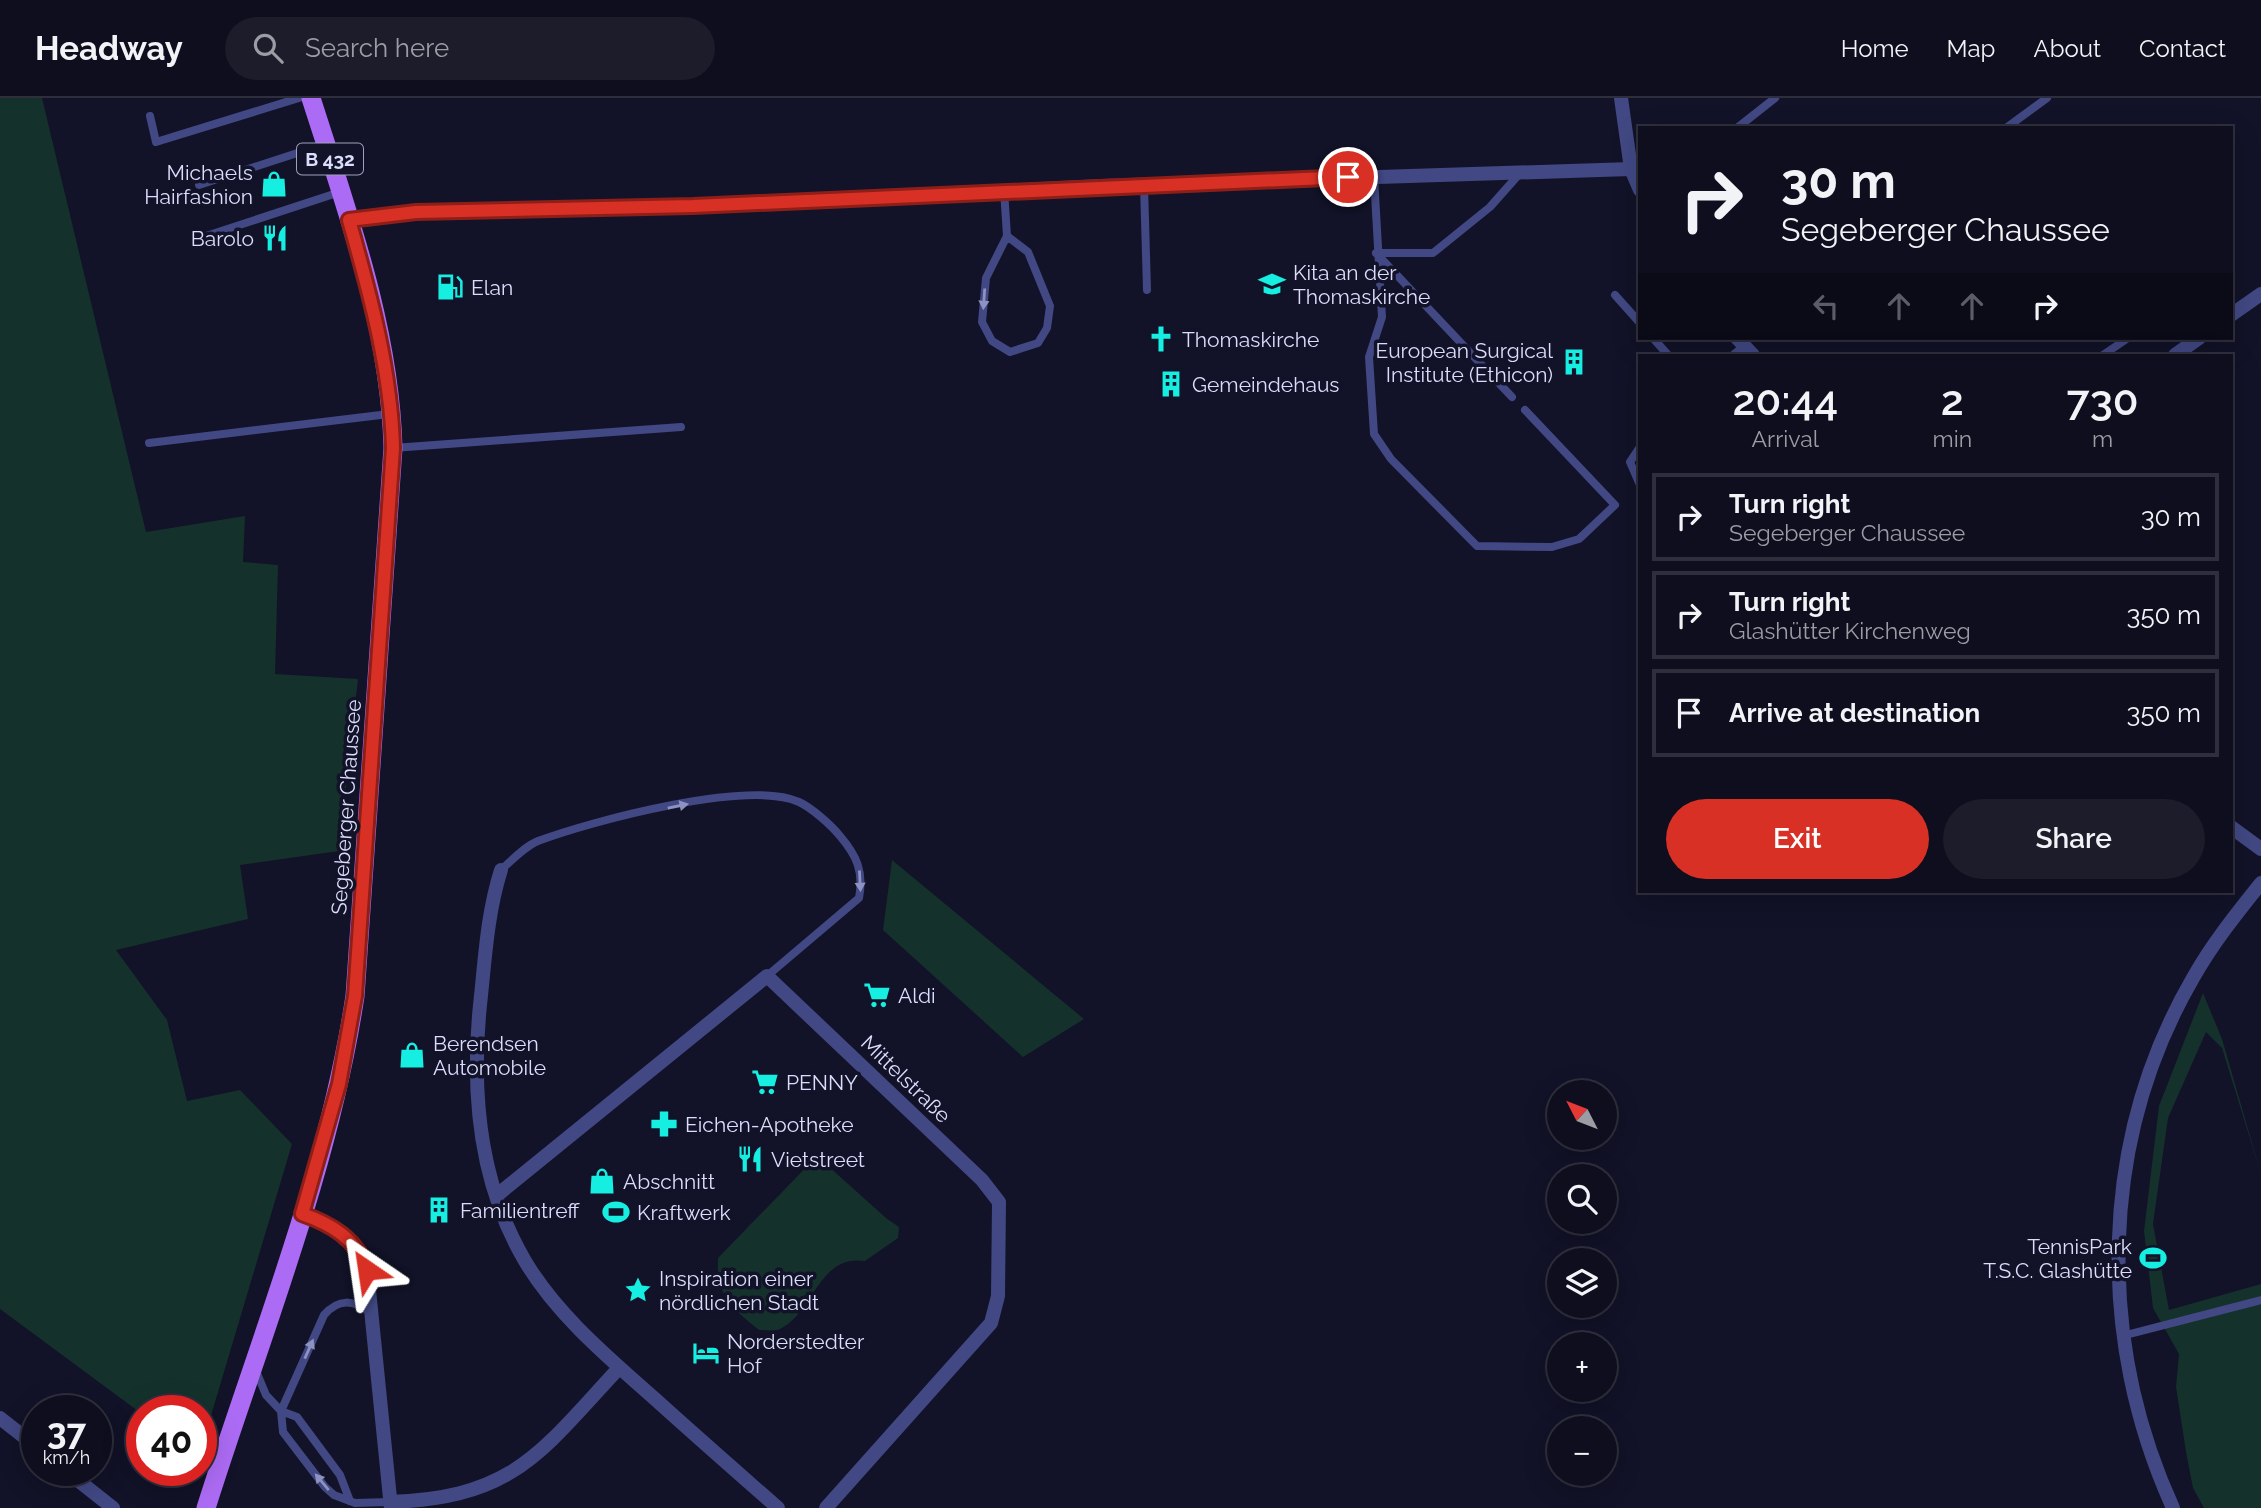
<!DOCTYPE html>
<html lang="en">
<head>
<meta charset="utf-8">
<style>
  :root { --surface:#0e0e1e; --page:#1c1c2b; --text:#f1f3f6; --muted:#9b9ca4; --line:#2e2e3c; --accent:#d93025 }
  body { margin:0; font-family:Raleway,sans-serif; background:var(--page); color:var(--text); height:100vh; display:flex; flex-direction:column; font-size:26px; white-space:nowrap }
  * { box-sizing:border-box; margin:0 }
  p { font-size:23px; color:var(--muted) }
  .icon { flex:none; width:38px; height:38px; fill:none; stroke:currentColor; stroke-width:2; stroke-linecap:round; stroke-linejoin:round }
  .map { position:relative; flex:1; overflow:hidden }
  .panel { position:absolute; left:1638px; top:256px; width:595px; height:539px; display:flex; flex-direction:column; background:var(--surface); border-radius:0px; box-shadow:0 7px 28px #0002,0 0 0 2px var(--line) }
  .panel>* { flex:none }
  .top-card { position:absolute; left:1638px; top:28px; width:595px; height:214px; border-radius:0px; box-shadow:0 7px 28px #0002,0 0 0 2px var(--line); background:#0e0e1e; color:var(--text); overflow:hidden }
  .needle { width:46px; rotate:312deg }
  .fabs { position:absolute; left:1547px; top:982px; display:grid; gap:14px }
  .fabs a { display:grid; place-items:center; width:70px; height:70px; border-radius:50%; background:var(--surface); box-shadow:0 7px 28px #0002,0 0 0 2px var(--line); font-size:35px }
  .speed { position:absolute; left:21px; top:1297px; display:flex; gap:14px; font-size:35px; font-weight:700; text-align:center }
  .speed>* { display:grid; place-content:center; width:91px; height:91px; border-radius:50%; background:var(--surface); box-shadow:0 7px 28px #0002,0 0 0 2px var(--line); line-height:1 }
  .speed small { font-size:18px; font-weight:400 }
  .speed .limit { border:10px solid #d22; background:#fff; color:#111 }
  .pin { position:absolute; display:grid; place-items:center; width:60px; height:60px; color:#fff; margin:-30px; border:4px solid #fff; border-radius:50%; box-shadow:0 2px 7px #0007 }
  .me { position:absolute; width:77px; margin:-38px; rotate:328deg; stroke-linejoin:round; filter:drop-shadow(0 0 5px #0008) }
  .turn { display:flex; align-items:center; gap:24px; height:147px; padding:0 28px; font-size:32px }
  .turn .icon { width:91px; height:91px; stroke-width:2.5 }
  .turn b { display:block; font-size:49px; line-height:60px }
  .lanes { display:flex; align-items:center; height:66px; padding:0 28px; background:#0003; justify-content:center; gap:35px; direction:ltr }
  .lanes .off { opacity:.35 }
  .eta { display:flex; justify-content:space-evenly; align-items:center; height:119px; text-align:center }
  .eta b { font-size:42px; font-weight:600; line-height:49px }
  .button { display:flex; gap:14px; margin-top:auto; padding:14px 28px }
  .button a { flex:1; height:80px; border-radius:42px; background:var(--accent); color:#fff; font-size:28px; font-weight:600; line-height:80px; text-align:center }
  .button a+a { background:var(--page); color:var(--text) }
  ul { padding:0; list-style:none }
  li { display:flex; align-items:center; gap:21px; height:88px; margin:0 14px 10px; padding:0 14px; border:4px solid var(--line); border-radius:0px }
  li div { flex:1 }
  li b { display:block; font-size:26px }
  li em { font-style:normal }
  header { display:flex; align-items:center; gap:42px; box-sizing:border-box; height:98px; padding:0 35px; background:var(--surface); border-bottom:2px solid var(--line) }
  header strong { font-size:33px }
  nav { display:flex; gap:38px; margin-inline-start:auto; font-size:24px }
  .search { width:490px; height:63px; background:var(--page); display:flex; align-items:center; gap:18px; box-sizing:border-box; padding:0 24px; border-radius:38px; color:var(--muted); font-size:26px }
  .map>svg:first-child { display:block }
  .green { fill:#15312c }
  .lines { fill:none; stroke-linecap:round; stroke-linejoin:round }
  .service { stroke:#414883; stroke-width:8 }
  .minor { stroke:#414883; stroke-width:14 }
  .tertiary { stroke:#414883; stroke-width:14 }
  .primary { stroke:#ac6bf4; stroke-width:19 }
  .oneway { fill:#8e92c0 }
  .route-casing { stroke:#8d1f18; stroke-width:18 }
  .route { stroke:#d93025; stroke-width:12 }
  .labels { text-anchor:middle; dominant-baseline:central; stroke-width:7; stroke-linejoin:round; paint-order:stroke }
  .shield { fill:#121228; stroke:#9fa0bc; stroke-width:2 }
  .shield-label { font-size:19px; font-weight:bold; fill:#dbddfc }
  .poi-label { font-size:21px; fill:#dbddfc; stroke:#121228; text-anchor:start }
  .street-label { font-size:21px; fill:#dbddfc; stroke:#121228 }
</style>
</head>
<body>
<header>
<strong>Headway</strong>
<div class="search"><svg class="icon" aria-label="search" viewBox="0 0 24 24"><circle cx="10" cy="10" r="6"/><path d="M15 15l6 6"/></svg>Search here</div>
<nav><a>Home</a><a>Map</a><a>About</a><a>Contact</a></nav>
</header>
<div class="map">
<svg width="2261" height="1410" viewBox="0 0 2261 1410">
  <rect width="100%" height="100%" fill="#121228"/>
  <!-- green -->
  <path class="green" d="M0,0H42L146,434L245,418L243,464L278,467L275,576L358,581L339,753L240,767L248,821L116,852L167,922L187,1003L240,992L292,1046L201,1351V1312H142V1316L0,1211Z
    M892,762L1084,921L1023,959L883,832Z
    M2203,895L2222,941L2261,1076L2222,950L2206,934L2168,1020L2153,1126L2169,1212L2261,1186V1410H2204L2193,1390L2186,1354L2176,1289L2179,1256L2153,1210L2144,1133L2159,1008Z
    M817,1058L886,1120L899,1129L898,1140L865,1163C818,1156 815,1214 780,1231C775,1234 765,1232 759,1232C732,1210 716,1198 718,1160Z"/>
  <g class="lines">
    <!-- service -->
    <path class="service" d="M150,18L156,44L299,0
      M1737,30L1775,0
      M2006,30L2047,0
      M1374,79L1382,219L1369,259L1374,336L1391,361L1477,448L1552,449L1579,441L1615,407L1525,312
      M199,87L325,46
      M1144,87L1147,192
      M1004,92L1007,138L986,180L982,224L992,243L1010,254L1038,245L1047,230L1050,208L1028,154L1007,138
      M203,139L340,94
      M1376,155L1512,299
      M1376,155H1433L1490,109L1521,74
      M1615,197L1640,225
      M1653,240L1668,257
      M1733,257L1744,248
      M2103,257L2128,240
      M149,345L389,316
      M1640,349L1630,364L1640,387
      M393,350L681,329
      M501,772C512,762 524,749 538,743C592,723 748,681 799,704C812,710 831,727 840,738C857,758 864,774 859,800L767,878
      M370,1214C353,1202 339,1200 324,1217L281,1313L283,1334L325,1389L334,1397L355,1405L389,1404
      M2122,1238L2261,1202
      M256,1273L266,1297L281,1313L297,1319L340,1377L350,1403"/>
    <!-- minor -->
    <path class="minor" d="M349,122L416,114L693,108L1101,88L1631,71
      M2231,217L2261,196
      M2175,257L2199,240
      M501,772C487,816 485,862 480,907C471,996 479,1085 525,1163C557,1217 609,1260 655,1301C696,1338 737,1374 778,1410
      M496,1098L767,878L982,1082L999,1104L998,1198L991,1225L826,1410
      M0,1320L37,1349
      M65,1372L113,1410
      M389,1404C514,1400 540,1355 619,1270
      M2173,1410C2096,1241 2099,1042 2193,880C2212,846 2237,815 2261,785"/>
    <!-- tertiary -->
    <path class="tertiary" d="M1621,0L1631,71L1640,92
      M1737,240L1753,257
      M2231,729L2261,751
      M302,1116C331,1126 357,1141 367,1172L391,1410"/>
    <!-- primary -->
    <path class="primary" d="M206,1410C259,1242 329,1072 355,898L393,350C390,230 347,113 311,0"/>
  </g>
  <!-- one-way arrows -->
  <defs><path id="oneway-solid" d="M-6-.8H1V-3.2L6.5 0L1 3.2V.8H-6Z" transform="scale(1.75)"/></defs>
  <g class="oneway">
    <use href="#oneway-solid" transform="translate(984 201) rotate(94)"/>
    <use href="#oneway-solid" transform="translate(678 708) rotate(-12)"/>
    <use href="#oneway-solid" transform="translate(860 783) rotate(87)"/>
    <use href="#oneway-solid" transform="translate(309 1251) rotate(-66)"/>
    <use href="#oneway-solid" transform="translate(322 1384) rotate(-130)"/>
  </g>
  <g class="lines">
    <!-- route casing -->
    <g class="route-casing">
      <path id="route" d="M367,1172C357,1141 331,1126 302,1116L339,986L355,898L393,350C391,273 370,196 349,122L416,114L693,108L1348,79"/>
    </g>
    <!-- route -->
    <use href="#route" class="route"/>
  </g>
  <!-- icons -->
  <defs>
    <g id="shop-bare" transform="scale(2.1)"><path d="M-5-2.5h2.3a2.7 3.5 0 0 1 5.4 0H5L5.5 6h-11ZM-1.5-2.5h3a1.5 2.3 0 0 0-3 0Z" fill="#16eee2" stroke="#121228" stroke-width="2.5" paint-order="stroke"/></g>
    <g id="restaurant-bare" transform="scale(2.1)"><path d="M-5-6h1v4h1v-4h1v4h1v-4h1v5L-1.5 .5V6h-2V.5L-5-1ZM5-6V6H3V1.5H1.5Q1.5-4 5-6Z" fill="#16eee2" stroke="#121228" stroke-width="2.5" paint-order="stroke"/></g>
    <g id="school-bare" transform="scale(2.1)"><path d="M0-5L7-2L0 1L-7-2ZM-4 1L0 2.5L4 1V4Q0 6-4 4Z" fill="#16eee2" stroke="#121228" stroke-width="2.5" paint-order="stroke"/></g>
    <g id="fuel-bare" transform="scale(2.1)"><path d="M-5.5-6h7V0h2V4h1.3V-2.5L3-4.5l.8-.8L6-3V5H2.5V1h-1V6h-7ZM-4.2-4.7v3.2H.2V-4.7Z" fill="#16eee2" stroke="#121228" stroke-width="2.5" paint-order="stroke"/></g>
    <g id="church-bare" transform="scale(2.1)"><path d="M-1.2-6h2.4v3.5h3.3v2.4h-3.3V6h-2.4V-.1h-3.3v-2.4h3.3Z" fill="#16eee2" stroke="#121228" stroke-width="2.5" paint-order="stroke"/></g>
    <g id="building-bare" transform="scale(2.1)"><path d="M-4-6H4V6H1V3H-1V6H-4ZM-2.5-4.3h1.7v1.8h-1.7ZM.8-4.3h1.7v1.8H.8ZM-2.5-1h1.7V.8h-1.7ZM.8-1h1.7V.8H.8Z" fill="#16eee2" stroke="#121228" stroke-width="2.5" paint-order="stroke"/></g>
    <g id="supermarket-bare" transform="scale(2.1)"><path d="M-6-5.5h2.5l.6 2H6L4.5 2H-2.5L-4.4-4H-6ZM-1.5 3.2a1.3 1.3 0 1 0 .1 0ZM3 3.2a1.3 1.3 0 1 0 .1 0Z" fill="#16eee2" stroke="#121228" stroke-width="2.5" paint-order="stroke"/></g>
    <g id="pharmacy-bare" transform="scale(2.1)"><path d="M-2-6h4v4h4v4h-4v4h-4v-4h-4v-4h4Z" fill="#16eee2" stroke="#121228" stroke-width="2.5" paint-order="stroke"/></g>
    <g id="stadium-bare" transform="scale(2.1)"><path d="M0-5a6.5 5 0 1 0 0 10a6.5 5 0 1 0 0-10ZM-3.5-1.8h7v3.6h-7Z" fill="#16eee2" stroke="#121228" stroke-width="2.5" paint-order="stroke"/></g>
    <g id="sight-bare" transform="scale(2.1)"><path d="M0-6L1.8-2.2L6-1.7L2.9 1.2L3.7 5.4L0 3.3L-3.7 5.4L-2.9 1.2L-6-1.7L-1.8-2.2Z" fill="#16eee2" stroke="#121228" stroke-width="2.5" paint-order="stroke"/></g>
    <g id="hotel-bare" transform="scale(2.1)"><path d="M-6-4.5h1.5V1H6V5H4.5V3h-9V5H-6ZM-4 0a1.8 1.8 0 1 1 3.6 0ZM.5 0V-2.5h3Q6-2.5 6 0Z" fill="#16eee2" stroke="#121228" stroke-width="2.5" paint-order="stroke"/></g>
  </defs>
  <g fill-rule="evenodd">
    <use href="#shop-bare" x="274" y="86"/>
    <use href="#restaurant-bare" x="275" y="140"/>
    <use href="#school-bare" x="1272" y="186"/>
    <use href="#fuel-bare" x="450" y="189"/>
    <use href="#church-bare" x="1161" y="241"/>
    <use href="#building-bare" x="1574" y="264"/>
    <use href="#building-bare" x="1171" y="286"/>
    <use href="#supermarket-bare" x="877" y="897"/>
    <use href="#shop-bare" x="412" y="957"/>
    <use href="#supermarket-bare" x="765" y="984"/>
    <use href="#pharmacy-bare" x="664" y="1026"/>
    <use href="#restaurant-bare" x="750" y="1061"/>
    <use href="#shop-bare" x="602" y="1083"/>
    <use href="#building-bare" x="439" y="1112"/>
    <use href="#stadium-bare" x="616" y="1114"/>
    <use href="#stadium-bare" x="2153" y="1160"/>
    <use href="#sight-bare" x="638" y="1192"/>
    <use href="#hotel-bare" x="706" y="1255"/>
  </g>
  <g class="labels">
    <!-- shield labels -->
    <rect class="shield" x="297" y="45.5" width="66" height="31" rx="5"/>
    <g class="shield-label">
      <text x="330" y="61">B 432</text>
    </g>
    <!-- poi labels -->
    <g class="poi-label">
      <text x="253" y="74" text-anchor="end">Michaels<tspan x="253" dy="24">Hairfashion</tspan></text>
      <text x="254" y="140" text-anchor="end">Barolo</text>
      <text x="1293" y="174">Kita an der<tspan x="1293" dy="24">Thomaskirche</tspan></text>
      <text x="471" y="189">Elan</text>
      <text x="1182" y="241">Thomaskirche</text>
      <text x="1553" y="252" text-anchor="end">European Surgical<tspan x="1553" dy="24">Institute (Ethicon)</tspan></text>
      <text x="1192" y="286">Gemeindehaus</text>
      <text x="898" y="897">Aldi</text>
      <text x="433" y="945">Berendsen<tspan x="433" dy="24">Automobile</tspan></text>
      <text x="786" y="984">PENNY</text>
      <text x="685" y="1026">Eichen-Apotheke</text>
      <text x="771" y="1061">Vietstreet</text>
      <text x="623" y="1083">Abschnitt</text>
      <text x="460" y="1112">Familientreff</text>
      <text x="637" y="1114">Kraftwerk</text>
      <text x="2132" y="1148" text-anchor="end">TennisPark<tspan x="2132" dy="24">T.S.C. Glashütte</tspan></text>
      <text x="659" y="1180">Inspiration einer<tspan x="659" dy="24">nördlichen Stadt</tspan></text>
      <text x="727" y="1243">Norderstedter<tspan x="727" dy="24">Hof</tspan></text>
    </g>
    <!-- street labels -->
    <g class="street-label">
      <text transform="translate(346 709) rotate(-86)">Segeberger Chaussee</text>
      <text transform="translate(906 981) rotate(44)">Mittelstraße</text>
    </g>
  </g>
</svg>
<div class="fabs">
<a><svg class="needle" viewBox="-14 -14 28 28"><path d="M0-13l5 13h-10z" fill="#e53935"/><path d="M0 13l5-13h-10z" fill="#9b9ca4"/></svg></a>
<a><svg class="icon" aria-label="search" viewBox="0 0 24 24"><circle cx="10" cy="10" r="6"/><path d="M15 15l6 6"/></svg></a>
<a><svg class="icon" aria-label="layers" viewBox="0 0 24 24"><path d="M12 4l9 5-9 5-9-5zM3 14l9 5 9-5"/></svg></a>
<a>+</a>
<a>−</a>
</div>
<div class="speed"><div>37<small>km/h</small></div><div class="limit">40</div></div>
<div class="pin" style="left:1348px;top:79px;background:#d93025"><svg class="icon" aria-label="arrive" viewBox="0 0 24 24"><path d="M6 21V4h12l-3 4 3 4H6"/></svg></div>
<svg class="me" style="left:367px;top:1172px" viewBox="-20 -20 40 40"><path d="M0-17L14 15 0 8-14 15z" fill="#d93025" stroke="#fff" stroke-width="4"/></svg>
<div class="top-card">
<div class="turn"><svg class="icon" aria-label="right" viewBox="0 0 24 24"><path d="M7 20v-9h11M14 6l5 5-5 5"/></svg><div><b>30 m</b>Segeberger Chaussee</div></div>
<div class="lanes"><svg class="icon off" aria-label="left" viewBox="0 0 24 24"><path d="M17 20v-9H6M10 6l-5 5 5 5"/></svg><svg class="icon off" aria-label="ahead" viewBox="0 0 24 24"><path d="M12 20V5M6 11l6-6 6 6"/></svg><svg class="icon off" aria-label="ahead" viewBox="0 0 24 24"><path d="M12 20V5M6 11l6-6 6 6"/></svg><svg class="icon" aria-label="right" viewBox="0 0 24 24"><path d="M7 20v-9h11M14 6l5 5-5 5"/></svg></div>
</div>
<section class="panel">
<div class="eta">
<div><b>20:44</b><p>Arrival</p></div>
<div><b>2</b><p>min</p></div>
<div><b>730</b><p>m</p></div>
</div>
<ul>
<li><svg class="icon" aria-label="right" viewBox="0 0 24 24"><path d="M7 20v-9h11M14 6l5 5-5 5"/></svg><div><b>Turn right</b><p>Segeberger Chaussee</p></div><em>30 m</em></li>
<li><svg class="icon" aria-label="right" viewBox="0 0 24 24"><path d="M7 20v-9h11M14 6l5 5-5 5"/></svg><div><b>Turn right</b><p>Glashütter Kirchenweg</p></div><em>350 m</em></li>
<li><svg class="icon" aria-label="arrive" viewBox="0 0 24 24"><path d="M6 21V4h12l-3 4 3 4H6"/></svg><div><b>Arrive at destination</b></div><em>350 m</em></li>
</ul>
<div class="button"><a>Exit</a><a>Share</a></div>
</section>
</div>
</body>
</html>
